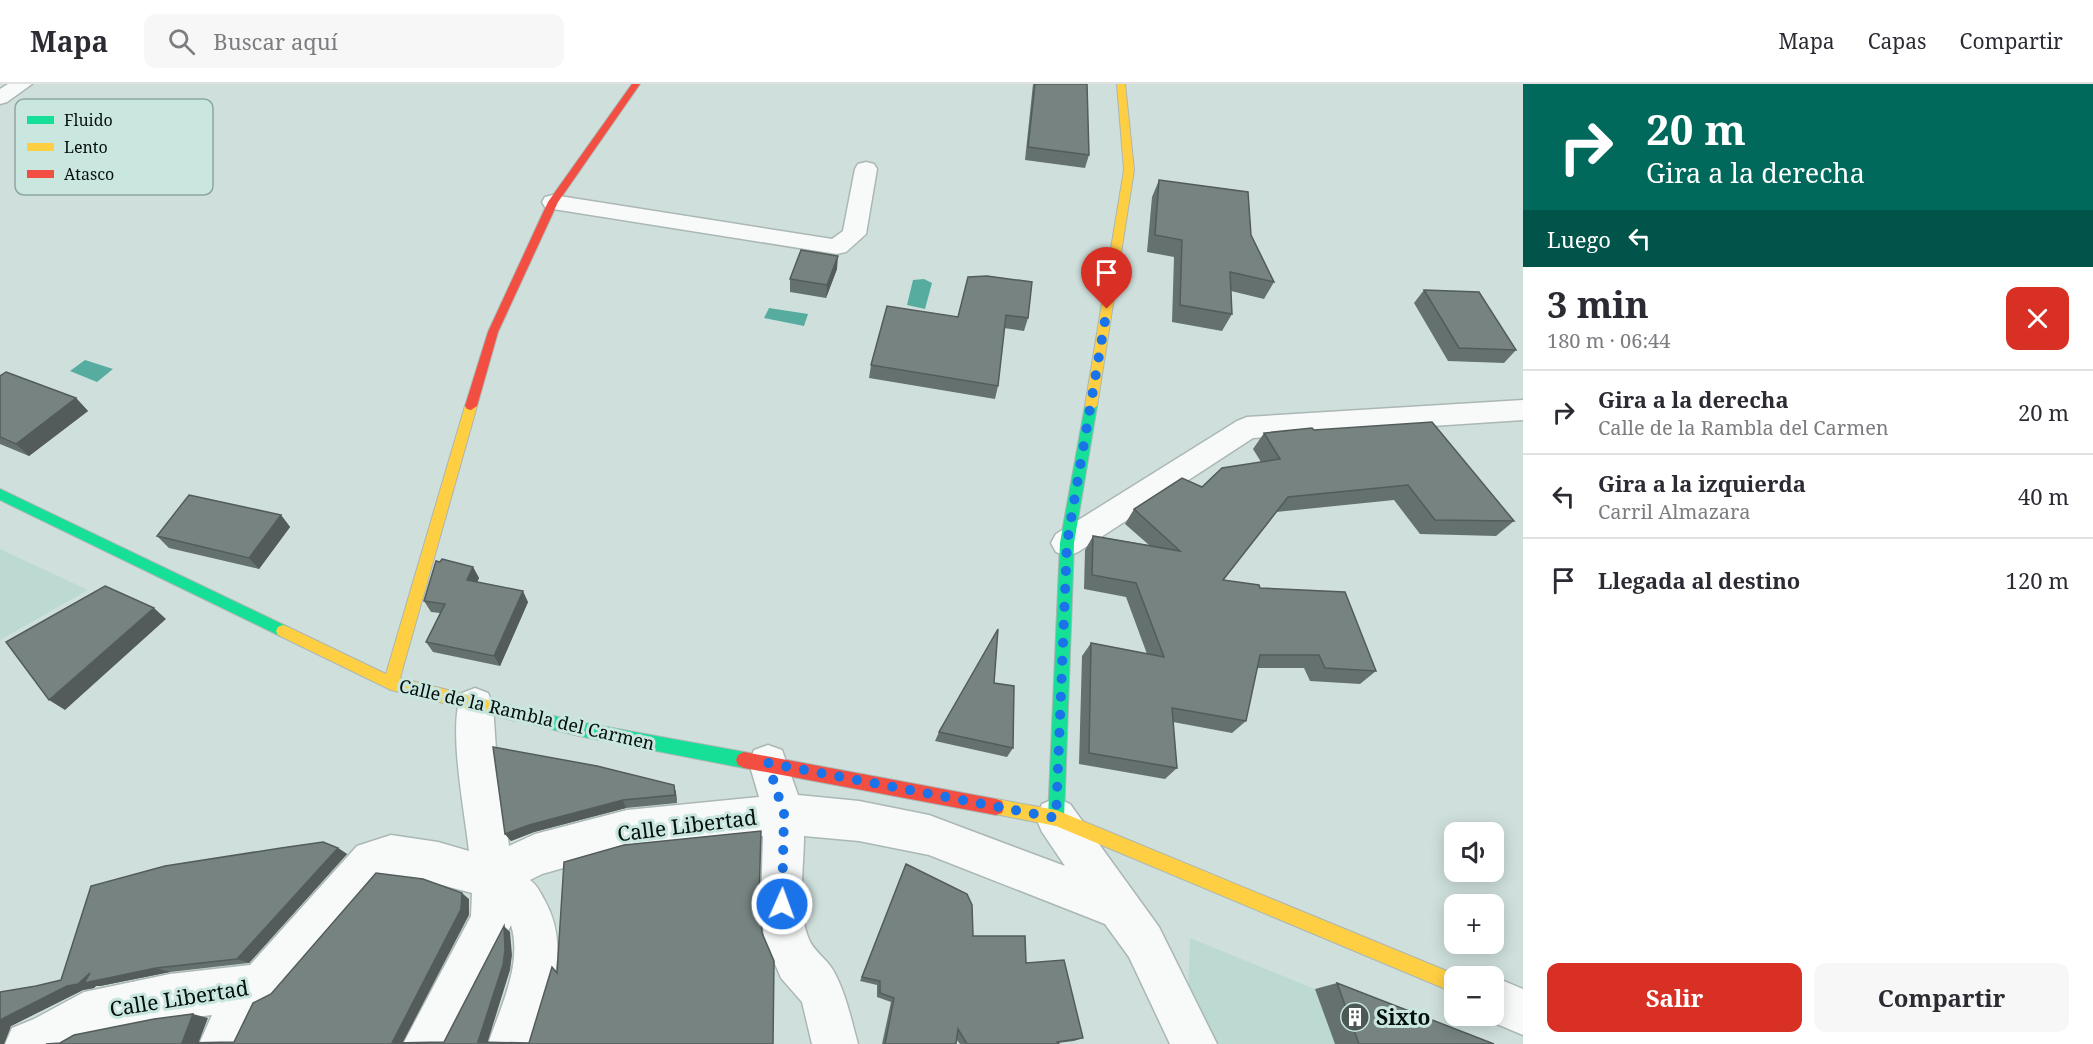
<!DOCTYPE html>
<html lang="es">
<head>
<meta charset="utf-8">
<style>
  :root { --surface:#fff; --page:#f7f7f7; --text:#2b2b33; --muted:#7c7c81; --line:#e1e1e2; --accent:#d93025 }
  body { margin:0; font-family:"Noto Serif",serif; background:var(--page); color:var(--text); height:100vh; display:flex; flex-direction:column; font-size:22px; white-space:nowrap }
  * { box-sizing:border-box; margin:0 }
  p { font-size:20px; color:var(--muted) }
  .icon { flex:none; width:33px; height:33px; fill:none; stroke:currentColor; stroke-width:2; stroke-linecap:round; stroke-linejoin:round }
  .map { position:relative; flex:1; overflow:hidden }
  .drawer { display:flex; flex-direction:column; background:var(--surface); width:570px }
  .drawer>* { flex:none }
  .hud { background:#00695c; color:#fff; overflow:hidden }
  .tools { position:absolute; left:1444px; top:738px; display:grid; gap:12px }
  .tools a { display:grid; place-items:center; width:60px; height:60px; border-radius:12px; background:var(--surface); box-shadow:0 3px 15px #0003; font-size:30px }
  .pin { position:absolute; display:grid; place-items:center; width:51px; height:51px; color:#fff; margin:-62px -26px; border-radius:50% 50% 50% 0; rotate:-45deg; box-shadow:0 0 6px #0007 }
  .pin .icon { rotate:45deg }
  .me { position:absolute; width:66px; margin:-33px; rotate:2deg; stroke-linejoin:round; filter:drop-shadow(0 0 4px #0008) }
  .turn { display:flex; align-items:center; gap:21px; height:126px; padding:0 24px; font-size:27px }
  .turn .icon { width:78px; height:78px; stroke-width:2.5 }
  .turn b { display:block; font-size:42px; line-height:51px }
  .then { display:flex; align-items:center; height:57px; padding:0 24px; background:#0003; gap:12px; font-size:22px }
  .round { display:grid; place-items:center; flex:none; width:63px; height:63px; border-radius:12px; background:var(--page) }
  .head { display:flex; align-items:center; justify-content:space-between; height:102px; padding:0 24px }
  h1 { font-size:36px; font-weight:700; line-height:45px }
  .primary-button { display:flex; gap:12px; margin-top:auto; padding:12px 24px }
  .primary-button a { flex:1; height:69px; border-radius:12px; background:var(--accent); color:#fff; font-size:24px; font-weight:700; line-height:69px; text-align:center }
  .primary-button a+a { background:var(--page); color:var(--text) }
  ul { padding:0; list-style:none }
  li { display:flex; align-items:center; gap:18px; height:84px; padding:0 24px; border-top:2px solid var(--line) }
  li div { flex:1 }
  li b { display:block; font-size:22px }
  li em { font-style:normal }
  header { display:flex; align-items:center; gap:36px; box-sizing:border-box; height:84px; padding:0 30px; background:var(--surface); border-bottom:2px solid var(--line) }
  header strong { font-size:28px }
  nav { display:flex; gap:33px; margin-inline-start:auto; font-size:21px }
  .search { width:420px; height:54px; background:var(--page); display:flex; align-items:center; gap:15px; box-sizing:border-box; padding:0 21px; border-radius:12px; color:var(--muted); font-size:22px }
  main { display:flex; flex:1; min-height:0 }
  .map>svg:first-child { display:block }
  .built { fill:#bcd9d2 }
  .water { fill:#56ac9f }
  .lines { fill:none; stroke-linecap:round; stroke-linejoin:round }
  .street-casing { stroke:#abb7b4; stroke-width:3 }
  .fast-casing { stroke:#abb7b4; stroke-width:2 }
  .slow-casing { stroke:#abb7b4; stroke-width:2 }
  .jam-casing { stroke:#abb7b4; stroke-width:2 }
  .street { fill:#f8fafa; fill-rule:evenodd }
  .fast { fill:#16e098; fill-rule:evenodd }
  .slow { fill:#ffcf43; fill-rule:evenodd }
  .jam { fill:#f24e42; fill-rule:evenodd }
  .wall { fill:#65716e }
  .shaded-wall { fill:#535c5a }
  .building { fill:#768380; stroke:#535c5a; stroke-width:1.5 }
  .route { stroke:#1a73e8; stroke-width:10; stroke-dasharray:0 18 }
  .labels { text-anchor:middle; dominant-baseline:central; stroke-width:6; stroke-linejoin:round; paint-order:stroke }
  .street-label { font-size:18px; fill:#050f0d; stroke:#c9e6df }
  .near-street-label { font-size:21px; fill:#050f0d; stroke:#c9e6df }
  .near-poi-label { font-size:21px; font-weight:bold; fill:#050f0d; stroke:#c9e6df; text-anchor:start }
  .key { fill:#c9e6df; stroke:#8ea6a0; stroke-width:1.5 }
  .key-label { font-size:16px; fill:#050f0d }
</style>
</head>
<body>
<header>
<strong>Mapa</strong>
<div class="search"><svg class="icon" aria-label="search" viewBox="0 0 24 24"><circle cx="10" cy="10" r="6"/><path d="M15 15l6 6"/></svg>Buscar aquí</div>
<nav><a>Mapa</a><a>Capas</a><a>Compartir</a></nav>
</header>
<main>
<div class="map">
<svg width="1523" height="960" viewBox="0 0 1523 960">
  <rect width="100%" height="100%" fill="#cfe0dc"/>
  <!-- built -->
  <path class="built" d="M0,465L88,506L0,556Z
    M1190,854L1315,905L1456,960H1213L1188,912Z"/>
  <!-- water -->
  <path class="water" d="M924,195L932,199L925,225L907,221L913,196Z
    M769,224L808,230L804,242L764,234Z
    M85,276L113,285L97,298L70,287Z"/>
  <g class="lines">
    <!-- street casing -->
    <g class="street-casing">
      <path id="street" d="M8,0H32L7,18L0,20V5Z
        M866,78L874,80L877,85L866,150L846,168L837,170L553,125L545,123L542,118L545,113L553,111L832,155L843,147L855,85L858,80Z
        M1523,316V336L1253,354L1078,468L1067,472L1056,468L1051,459L1056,450L1237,337L1247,333Z
        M475,604L488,609L493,621L496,666L509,762L535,750L627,726L759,713L749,679L754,666L768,661L782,666L798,711L859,717L929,731L1065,782L1042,748L1036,734L1042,720L1056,714L1070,720L1159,843L1217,960H1170L1129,873L1105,840L929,771L859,757L804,752C804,783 797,823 808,853C813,867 826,874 833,886C846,909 851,935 858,960H812L802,918L781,894L764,854L761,820L763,752L627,766L542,790L530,796C537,801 540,808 544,815C572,864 550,911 534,960H488C500,924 523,880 511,841L451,960H403L471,832L472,809L438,800L391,793L384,794L282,913L265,921L246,960H199L212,931L170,936L92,952L79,960H5L12,944L34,935L84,908L170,890L250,881L357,762L391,751L438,758L469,767C465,729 447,641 462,609Z
        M1494,893L1523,905V951L1478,932H1494Z"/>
    </g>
    <!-- fast casing -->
    <g class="fast-casing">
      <path id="fast" d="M1091,318L1097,322L1074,459L1064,734L1062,740L1056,742L1050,740L1048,734L1060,459L1085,322Z
        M0,405L288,543L290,547L288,551L283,553L278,551L0,416Z
        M516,623L579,638L744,668L750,671L752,676L750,681L744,684L579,652L511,635L508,630L511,625Z"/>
    </g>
    <!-- slow casing -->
    <g class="slow-casing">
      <path id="slow" d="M1117,0H1125L1134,86L1097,322L1091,326L1085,322L1124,86Z
        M471,318L477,322L400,594L516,623L521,625L524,630L521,635L516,637L391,606L278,551L276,547L278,543L283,541L288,543L386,590L465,322Z
        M996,715L1056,726L1459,892H1455V909L1056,742L990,729L988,723L990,717Z"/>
    </g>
    <!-- jam casing -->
    <g class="jam-casing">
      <path id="jam" d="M632,0H640L558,118L498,248L477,322L471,326L467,325L465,322L488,248L548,118Z
        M744,668L996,715L1002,717L1004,723L1002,729L996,731L744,684L738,681L736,676L738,671Z"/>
    </g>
    <!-- street -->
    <use href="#street" class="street"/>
    <!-- fast -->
    <use href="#fast" class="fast"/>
    <!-- slow -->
    <use href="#slow" class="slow"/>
    <!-- jam -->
    <use href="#jam" class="jam"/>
  </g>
  <!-- wall -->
  <path class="wall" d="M1033,0H1087L1089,71L1085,84L1025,76Z
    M1159,96L1251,151L1274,198L1264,215L1231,207L1232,230L1222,247L1172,238L1174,173L1147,168L1152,113Z
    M837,185L826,214L790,208V195Z
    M968,193L1028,234L1024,247L1004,244L998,302L995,315L869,294L871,281L958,233Z
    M1424,206L1516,266L1504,279L1448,277L1414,219Z
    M0,292L76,314L88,327L29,372L0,360Z
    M1314,346L1514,437L1496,452L1420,450L1394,416L1276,428L1223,496L1260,504L1376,587L1360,600L1310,597L1304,584H1257L1246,637L1232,649L1173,638L1177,684L1165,695L1079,680L1082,572L1091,559L1147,570L1126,513L1084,505L1085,466L1093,452L1149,461L1125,440L1134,425L1202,403L1261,378L1253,365L1264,349Z
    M281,431L290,443L259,485L169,464L157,452Z
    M473,483L479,494L477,498L528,518L500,582L433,568L426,558L440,529L431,528L424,517Z
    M994,599L1013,664L1007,673L935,657L939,648Z
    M674,701L676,709L677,719L626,724L534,748L511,757L505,750Z
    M338,764L347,770L249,879L170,888L100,902H96L94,904L83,906L11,942L4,960H17H0L36,902L61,896Z
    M906,780L973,852L1026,879L1083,954L1074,957L1058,959L1059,960H960L956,955V960H882L891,918L877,913V901L860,897Z
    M1337,899L1494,960H1335L1315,905Z"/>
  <!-- shaded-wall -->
  <path class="shaded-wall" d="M838,172L837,185L826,214L827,201Z
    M76,314L88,327L29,372L16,360Z
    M281,431L290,443L259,485L249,474Z
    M473,483L479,494L473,508L467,496Z
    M523,507L528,518L500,582L494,572Z
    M154,524L166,535L65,626L49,616Z
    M674,701L676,709L677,719L675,711Z
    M623,716L626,724L534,748L511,757L505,750L529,741Z
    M338,764L347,770L249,879L237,875Z
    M462,809L469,815V831L402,960L392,959Z
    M504,842L510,848L512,871L510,886L487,960L478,958Z
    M156,884L170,888L100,902H96L94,904L83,906L11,942L4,960H0V936L90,889Z
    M193,930L208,934L198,960L182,959Z"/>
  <!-- building -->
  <path class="building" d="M1035,0H1087L1089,71L1028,63Z
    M1159,96L1248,108L1251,151L1274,198L1230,188L1232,230L1180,221L1182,156L1155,151Z
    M801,166L838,172L827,201L790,195Z
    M987,192L1032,198L1028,234L1006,231L998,302L871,281L887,222L958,233L968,193Z
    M1424,206L1479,208L1516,266L1459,264Z
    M6,288L76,314L16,360L0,353V292Z
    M1432,338L1514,437L1435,436L1408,401L1288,413L1223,496L1259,501L1260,504L1345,508L1376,587L1325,584L1319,571H1260L1246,637L1172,624L1177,684L1089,669L1091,559L1164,573L1136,499L1092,491L1093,452L1180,467L1134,425L1182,394L1202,403L1222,384L1280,375L1264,349L1312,344L1314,346Z
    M189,411L281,431L249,474L157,452Z
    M442,475L473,483L467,496L523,507L494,572L426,558L445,520L424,517L436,477L440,478Z
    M105,502L154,524L49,616L6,558Z
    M998,545L994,599L1014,602L1013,664L939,648Z
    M493,663L597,682L674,701L675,711L623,716L529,741L505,750Z
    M761,747L759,814L762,849L774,877L773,960H46L60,959L74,951L154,935L193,930L182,959L234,958L253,919L271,910L376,789L423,795L462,809L461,825L392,959L444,958L504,842L505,866L503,881L478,958L529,959L552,883L557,889L564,778L624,761Z
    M323,758L338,764L237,875L156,884L84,899L90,889L78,900L67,902L0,936V908L36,902L61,896L91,802L165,782L281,764Z
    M906,780L967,810L972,821L973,852H1025L1026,879L1064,876L1083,954L1057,958L1059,960H967L958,945L956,960H885L894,914L880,909V897L862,893Z
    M1337,899L1494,960H1359Z"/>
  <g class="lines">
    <!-- route -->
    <path class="route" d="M782,820L784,730L768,679L1056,734L1067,459L1107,225"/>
  </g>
  <!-- icons -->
  <defs>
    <g id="building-disc" transform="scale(1.5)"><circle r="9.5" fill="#4c5855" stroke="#c9e6df"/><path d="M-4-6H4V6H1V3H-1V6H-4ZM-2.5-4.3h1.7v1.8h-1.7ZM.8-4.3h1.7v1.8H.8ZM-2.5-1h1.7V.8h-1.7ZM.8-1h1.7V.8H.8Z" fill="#fff"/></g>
  </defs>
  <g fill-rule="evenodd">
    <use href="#building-disc" x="1355" y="933"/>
  </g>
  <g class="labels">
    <!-- street labels -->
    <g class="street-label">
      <text transform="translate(527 630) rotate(13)">Calle de la Rambla del Carmen</text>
    </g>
    <!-- near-street labels -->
    <g class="near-street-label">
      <text transform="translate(687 741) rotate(-7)">Calle Libertad</text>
      <text transform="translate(179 914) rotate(-9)">Calle Libertad</text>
    </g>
    <!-- near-poi labels -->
    <g class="near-poi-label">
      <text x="1376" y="933">Sixto</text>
    </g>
  </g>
  <!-- legend -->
  <rect x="15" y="15" width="198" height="96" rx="9" class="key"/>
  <rect x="27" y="32" width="27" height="8" fill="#16e098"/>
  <rect x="27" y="59" width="27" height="8" fill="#ffcf43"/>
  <rect x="27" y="86" width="27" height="8" fill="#f24e42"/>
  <g class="key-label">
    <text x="64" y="42">Fluido</text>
    <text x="64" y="69">Lento</text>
    <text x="64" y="96">Atasco</text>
  </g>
</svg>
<div class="tools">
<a><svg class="icon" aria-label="sound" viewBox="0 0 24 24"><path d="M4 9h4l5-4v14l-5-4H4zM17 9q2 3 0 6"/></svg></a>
<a>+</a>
<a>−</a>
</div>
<div class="pin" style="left:1107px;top:225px;background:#d93025"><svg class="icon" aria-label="arrive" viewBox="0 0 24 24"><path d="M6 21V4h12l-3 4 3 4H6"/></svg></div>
<svg class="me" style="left:782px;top:820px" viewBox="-20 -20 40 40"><circle r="17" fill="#1a73e8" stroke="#fff" stroke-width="3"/><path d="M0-11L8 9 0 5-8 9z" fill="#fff"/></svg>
</div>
<section class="drawer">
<div class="hud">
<div class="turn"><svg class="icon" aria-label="right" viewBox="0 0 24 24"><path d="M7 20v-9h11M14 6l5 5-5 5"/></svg><div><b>20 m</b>Gira a la derecha</div></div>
<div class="then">Luego<svg class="icon" aria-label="left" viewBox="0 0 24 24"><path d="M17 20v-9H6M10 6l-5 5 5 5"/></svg></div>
</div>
<div class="head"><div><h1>3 min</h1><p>180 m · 06:44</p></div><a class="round" style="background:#d93025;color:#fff"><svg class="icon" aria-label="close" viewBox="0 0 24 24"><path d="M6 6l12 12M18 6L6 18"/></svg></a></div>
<ul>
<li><svg class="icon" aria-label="right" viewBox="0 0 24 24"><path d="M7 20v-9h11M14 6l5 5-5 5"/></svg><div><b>Gira a la derecha</b><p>Calle de la Rambla del Carmen</p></div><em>20 m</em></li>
<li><svg class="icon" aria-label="left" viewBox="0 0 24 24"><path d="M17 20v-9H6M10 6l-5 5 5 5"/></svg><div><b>Gira a la izquierda</b><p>Carril Almazara</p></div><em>40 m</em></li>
<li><svg class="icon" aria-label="arrive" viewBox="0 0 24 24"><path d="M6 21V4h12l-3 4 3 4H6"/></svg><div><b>Llegada al destino</b></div><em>120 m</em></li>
</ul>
<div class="primary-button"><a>Salir</a><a>Compartir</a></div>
</section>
</main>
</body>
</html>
